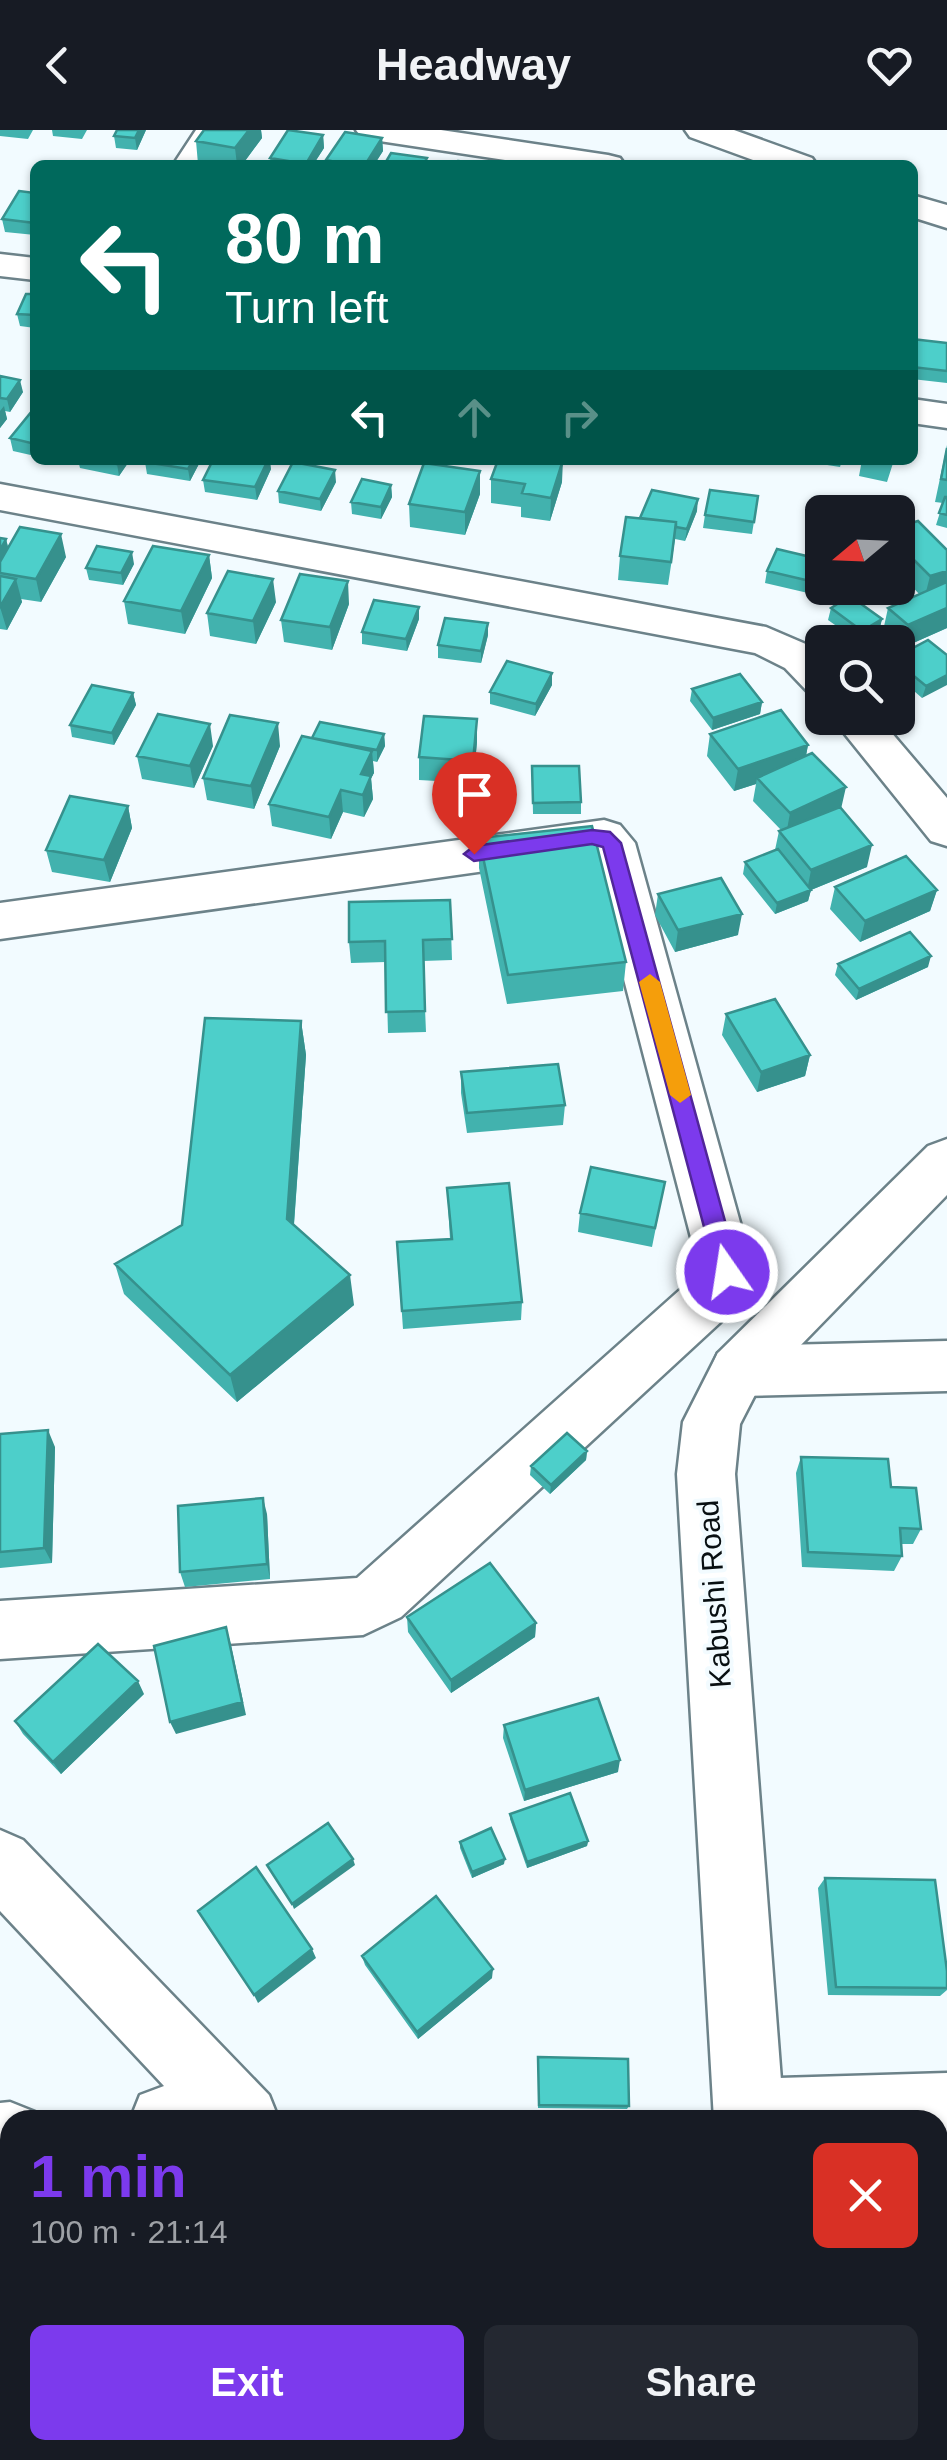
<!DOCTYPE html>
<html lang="en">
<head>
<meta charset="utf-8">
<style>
  :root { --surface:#171b24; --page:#242831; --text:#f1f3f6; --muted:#9ea1a6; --accent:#7c3aed }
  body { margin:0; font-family:Helvetica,sans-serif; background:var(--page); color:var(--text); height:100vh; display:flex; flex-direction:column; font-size:38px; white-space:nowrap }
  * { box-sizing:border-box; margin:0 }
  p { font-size:32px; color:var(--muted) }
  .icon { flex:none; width:55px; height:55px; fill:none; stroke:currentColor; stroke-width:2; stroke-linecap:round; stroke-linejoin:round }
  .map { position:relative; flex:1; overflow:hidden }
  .panel { position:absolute; left:0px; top:1980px; width:948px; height:350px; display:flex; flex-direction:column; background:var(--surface); border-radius:30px 30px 0 0; box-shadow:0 2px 8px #0004 }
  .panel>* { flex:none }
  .hud { position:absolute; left:30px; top:30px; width:888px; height:305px; border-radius:15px; box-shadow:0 2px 8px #0004; background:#00695c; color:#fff; overflow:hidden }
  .needle { width:65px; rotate:251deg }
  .tools { position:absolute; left:805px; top:365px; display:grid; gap:20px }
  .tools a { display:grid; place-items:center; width:110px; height:110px; border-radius:15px; background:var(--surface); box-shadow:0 2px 8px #0004; font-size:50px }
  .pin { position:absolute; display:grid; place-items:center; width:85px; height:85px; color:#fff; margin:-102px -42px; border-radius:50% 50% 50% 0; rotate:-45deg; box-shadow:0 0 10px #0007 }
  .pin .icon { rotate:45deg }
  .me { position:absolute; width:110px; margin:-55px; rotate:347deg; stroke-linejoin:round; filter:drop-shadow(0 0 8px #0008) }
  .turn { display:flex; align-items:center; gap:35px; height:210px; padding:0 30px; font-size:45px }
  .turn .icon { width:130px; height:130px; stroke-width:2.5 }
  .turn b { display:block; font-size:70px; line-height:85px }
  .lanes { display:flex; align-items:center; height:95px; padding:0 30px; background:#0003; justify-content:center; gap:50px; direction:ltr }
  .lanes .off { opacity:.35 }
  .round { display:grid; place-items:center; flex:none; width:105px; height:105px; border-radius:15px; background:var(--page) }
  .headline { display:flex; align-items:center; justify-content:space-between; height:170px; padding:0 30px }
  h1 { font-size:60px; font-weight:700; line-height:75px; color:var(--accent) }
  .cta { display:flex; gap:20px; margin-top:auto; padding:20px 30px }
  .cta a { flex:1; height:115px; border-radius:15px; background:var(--accent); color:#fff; font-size:40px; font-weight:700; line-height:115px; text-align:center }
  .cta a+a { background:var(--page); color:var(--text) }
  header { display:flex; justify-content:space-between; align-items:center; height:130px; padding:0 30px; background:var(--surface); font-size:45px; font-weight:700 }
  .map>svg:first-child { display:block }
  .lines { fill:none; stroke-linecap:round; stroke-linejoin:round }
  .minor-casing { stroke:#6c8289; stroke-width:5 }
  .major-casing { stroke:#6c8289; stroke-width:5 }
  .minor { fill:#fff; fill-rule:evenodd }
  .major { fill:#fff; fill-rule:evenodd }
  .wall { fill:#42b2ae }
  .shaded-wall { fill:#36918d }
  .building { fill:#4dcfca; stroke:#36918d; stroke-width:2.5 }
  .route { fill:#7c3aed; stroke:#51269a; stroke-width:2.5 }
  .slow { fill:#f59e0b }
  .labels { text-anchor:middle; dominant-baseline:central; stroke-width:8; stroke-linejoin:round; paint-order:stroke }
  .street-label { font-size:30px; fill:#080f12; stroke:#f2fbff }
</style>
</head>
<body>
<header><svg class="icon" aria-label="back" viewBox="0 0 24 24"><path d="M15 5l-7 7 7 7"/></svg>Headway<svg class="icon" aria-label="heart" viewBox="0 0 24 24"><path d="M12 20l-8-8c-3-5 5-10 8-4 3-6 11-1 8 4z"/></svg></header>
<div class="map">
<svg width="947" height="2330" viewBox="0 0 947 2330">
  <rect width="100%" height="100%" fill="#f2fbff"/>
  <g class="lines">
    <!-- minor casing -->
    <g class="minor-casing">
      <path id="minor" d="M196,0H230L207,35H173Z
        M356,0H441L608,25L620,28L625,35H539L373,10L361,7Z
        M685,0H734L812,28L817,35H767L690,7Z
        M912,65L947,75V98L912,87Z
        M0,124L35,128V150L0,146Z
        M912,269L947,274V298L912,293Z
        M0,354L766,497L815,518L822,525V565L807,561L785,538L755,523L0,380Z
        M832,588H879L947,668V716L931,711Z
        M604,690L620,695L635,713L754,1143L738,1176L401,1487L363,1505L0,1529V1471L357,1448L700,1142L592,726L0,809V773Z
        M947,1211V1261L738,1266L718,1259L710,1241L718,1223L738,1216Z
        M0,1700L23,1710L269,1965L279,1990H130L140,1965L164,1956L0,1781Z
        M947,1943V2013H938V1990H717L714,1984L724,1959L749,1949Z
        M10,1972L35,1982L38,1990H10V2042L0,2043V1973Z
        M526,2320H607L611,2330H530Z"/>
    </g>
    <!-- major casing -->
    <g class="major-casing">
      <path id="major" d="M947,1009V1065L758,1259L740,1294L735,1344L784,1990H714L677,1344L683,1292L718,1223L928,1016Z
        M734,2320H810L811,2330H735Z"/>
    </g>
    <!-- minor -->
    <use href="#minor" class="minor"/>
    <!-- major -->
    <use href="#major" class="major"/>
  </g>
  <!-- wall -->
  <path class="wall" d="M0,0H33L28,9L0,6Z
    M52,0H87L82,9L53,6Z
    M146,0L137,20L116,18L114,6Z
    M204,0H261L262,8L242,35H202L198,34L196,11Z
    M323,5L324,18L313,35H271L270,28Z
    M382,8L383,21L374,35H326V30Z
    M35,63V105L5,102L2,89Z
    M35,164V198L20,196L17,184Z
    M912,209L947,213V253L912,249Z
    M0,246L23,262L10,282L5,281L7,289L0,298Z
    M35,282V326L13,321L10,308Z
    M947,315V398L936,395L943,373L935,372Z
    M78,330H130L119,346L80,338Z
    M201,330L190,351L147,344L145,332Z
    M795,330H842L840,337Z
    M862,330H894L887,352L859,346Z
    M271,339L257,370L205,362L203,350Z
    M480,341V364L465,405L410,397L409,374Z
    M491,349L562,352L550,391L521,387V377L491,373Z
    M336,352L321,381L279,373L278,361Z
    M391,355L392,367L381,389L352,384L351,372Z
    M758,366L752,404L703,398L705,385Z
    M697,381L685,411L675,409L668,455L618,450L620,426L640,388Z
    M898,397L947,420V498L902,518L883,501L888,478L919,464L898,441Z
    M0,408L6,409L8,417L66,427L41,472L21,469L22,472L7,500L0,499Z
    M209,425L212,448L185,504L128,494L124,471Z
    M819,429L817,441L808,463L765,453L767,441Z
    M134,434L123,455L89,450L86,438Z
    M276,472L256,514L210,506L207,483Z
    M349,474L332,520L284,512L281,490Z
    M419,477V489L407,521L362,514V502Z
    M831,478L882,489L879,501L859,512L828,490Z
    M488,505L481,533L438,528V515Z
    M947,525L922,568L898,547V526Z
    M552,543V555L535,586L490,574V562Z
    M692,559L762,572L760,584L712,600L690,571Z
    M133,563L136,575L114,615L72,607L70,595Z
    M384,604L385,616L377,632L373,631L374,643L371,648L373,669L364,687L343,682L331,709L272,696L269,674L312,608Z
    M710,604L808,615L806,625L841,679L867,737L811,760L808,771L775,784L743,744L745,732L775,720L779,701L781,700L753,671L756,654L734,661L707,626Z
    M477,612L473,653L419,650V627Z
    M213,616L194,658L142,649L137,626Z
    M280,616L254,679L207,670L203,648Z
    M532,636L581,672V684H533Z
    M128,676L132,698L110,752L52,742L46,720Z
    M479,708L626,832L623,861L507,874L479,738Z
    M835,757L937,760L930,781L860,812L830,779Z
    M658,764L738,805L675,822L655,785Z
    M450,770L452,830L423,831L426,902L388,903L386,832L351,833L349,812Z
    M838,834L928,837L856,870L835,845Z
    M726,884L810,925L805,946L757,962L722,905Z
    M301,891L306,925L294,1095L354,1175L237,1272L124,1164L115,1134L182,1095Z
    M461,942L565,975L563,995L467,1003L461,963Z
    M665,1052L652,1117L578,1102L580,1083Z
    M447,1058L522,1172L521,1190L403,1199L397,1112L450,1109Z
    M0,1304L55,1317L52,1433L0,1438Z
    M587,1321L586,1330L550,1364L530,1345L531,1336Z
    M801,1327L891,1357L921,1399L913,1414H901L902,1426L894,1441L802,1437L796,1343Z
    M267,1384L270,1449L185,1457L180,1442Z
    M407,1487L536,1493L535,1507L451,1563L408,1502Z
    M144,1564L61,1644L23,1604L15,1591Z
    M504,1595L618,1642L524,1671L503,1608Z
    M510,1684L588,1711L587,1716L527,1738L510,1689Z
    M460,1712L504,1734L472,1748L460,1718Z
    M825,1748L947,1841V1860L940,1866L828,1865L818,1758Z
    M362,1826L492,1848L418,1909L365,1835Z
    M538,1927L629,1976L627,1979L538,1978Z"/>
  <!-- shaded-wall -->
  <path class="shaded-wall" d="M139,0H146L137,20L135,8Z
    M249,0H261L262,8L242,35H237L235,18Z
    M323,5L324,18L313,35H306Z
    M382,8L383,21L374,35H365Z
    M20,250L23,262L10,282L7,269Z
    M4,276L7,289L0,298V281Z
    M120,330H130L119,346L117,334Z
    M193,330H201L190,351L188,339Z
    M268,330H270L271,339L257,370L255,357Z
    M563,330L562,352L550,391L551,368Z
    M335,340L336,352L321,381L320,369Z
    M480,341V364L465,405V382Z
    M391,355L392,367L381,389V377Z
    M698,369L697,381L685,411L687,399Z
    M61,404L66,427L41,472L36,449Z
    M6,409L12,433L0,443V420Z
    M902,418L898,439V419Z
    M132,422L134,434L123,455L121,443Z
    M209,425L212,448L185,504L181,481Z
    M819,429L817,441L808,463L810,451Z
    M947,441V462L924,470L930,446Z
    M16,449L22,472L7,500L0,477Z
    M273,449L276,472L256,514L253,491Z
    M348,451L349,474L332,520L330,497Z
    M419,477V489L407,521L406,509Z
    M947,478V498L902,518L908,495Z
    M882,489L879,501L859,512L862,501Z
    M488,493V505L481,533V521Z
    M552,543V555L535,586L536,574Z
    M947,545V555L922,568L926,556Z
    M133,563L136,575L114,615L112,603Z
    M762,572L760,584L712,600L713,588Z
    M477,589V612L473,653V631Z
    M278,593L280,616L254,679L251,656Z
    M210,594L213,616L194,658L190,636Z
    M384,604L385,616L377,632V620Z
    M808,615L804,637L757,648L756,654L734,661L738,639Z
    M372,621L374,643L371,648L373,669L364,687L361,644Z
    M846,657L841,679L786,705L790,683Z
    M341,660L343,682L331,709L329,687Z
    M128,676L132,698L110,752L104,730Z
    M872,715L867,737L811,760L808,771L775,784L777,773L807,761L811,740Z
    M937,760L930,781L860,812L865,791Z
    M742,784L738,805L675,822L678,800Z
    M931,826L928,837L856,870L859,859Z
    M301,891L306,925L292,1120L287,1089Z
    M810,925L805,946L757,962L761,942Z
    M350,1145L354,1175L237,1272L230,1245Z
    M48,1300L55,1317L52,1433L44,1418Z
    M587,1321L586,1330L550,1364L551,1355Z
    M263,1368L267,1384L270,1449L267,1434Z
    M536,1493L535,1507L451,1563V1550Z
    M226,1497L230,1511L246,1585L176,1604L170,1592Z
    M138,1551L144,1564L61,1644L53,1632Z
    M620,1630L618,1642L524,1671L525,1660Z
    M588,1711L587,1716L527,1738V1732Z
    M353,1729L355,1735L294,1779L292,1774Z
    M505,1729L504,1734L472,1748V1742Z
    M312,1819L316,1828L258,1873L254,1865Z
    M493,1839L492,1848L418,1909L417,1902Z
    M0,2182H6L0,2239Z
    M251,2320H256L258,2330H253Z"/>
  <!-- building -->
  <path class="building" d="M117,0H139L135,8L114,6Z
    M204,0H249L235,18L196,11Z
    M288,0L323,5L306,34L270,28Z
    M345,2L382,8L365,35H351L326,30Z
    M391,23L427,28L423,35H384Z
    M458,31L492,35H456Z
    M19,61L35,63V93L2,89Z
    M26,164H35V185L17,184Z
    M912,209L947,213V241L912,237Z
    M0,246L20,250L7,269L0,268Z
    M32,281L35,282V314L10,308Z
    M947,318V350L941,349Z
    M97,330H120L117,334Z
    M146,330H193L188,339L145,332Z
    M213,330H268L255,357L203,350Z
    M498,330H563L551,368L522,363L525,354L491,349Z
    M293,332L335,340L320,369L278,361Z
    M424,333L480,341L465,382L409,374Z
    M362,349L391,355L381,377L351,372Z
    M652,360L698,369L687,399L676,397V392L640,388Z
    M710,360L758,366L754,392L705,385Z
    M945,367H947V385L939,383Z
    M626,387L676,392L671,432L620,426Z
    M918,391L947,420V441L930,446L902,418L898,419V397Z
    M20,397L61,404L36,449L0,443V432Z
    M0,408L6,409L0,420Z
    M97,416L132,422L121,443L86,438Z
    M153,416L209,425L181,481L124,471Z
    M777,419L819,429L810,451L767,441Z
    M228,441L273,449L253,491L207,483Z
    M300,444L348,451L330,497L281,490Z
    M0,446L16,449L0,477Z
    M947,452V478L908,495L888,478Z
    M850,466L882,489L862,501L831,478Z
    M374,470L419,477L406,509L362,502Z
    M445,488L488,493L481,521L438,515Z
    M928,510L947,525V545L926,556L898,533V526Z
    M507,531L552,543L536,574L490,562Z
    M740,544L762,572L713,588L692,559Z
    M92,555L133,563L112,603L70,595Z
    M781,580L808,615L738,639L710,604Z
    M158,584L210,594L190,636L137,626Z
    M230,585L278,593L251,656L203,648Z
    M424,586L477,589L473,631L419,627Z
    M320,592L384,604L377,620L312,608Z
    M302,606L372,621L361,644L371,646L363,665L341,660L329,687L269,674Z
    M812,623L846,657L790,683L757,648Z
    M532,636H579L581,672L533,673Z
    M70,666L128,676L104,730L46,720Z
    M840,677L872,715L811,740L779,701Z
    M592,696L626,832L508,845L479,708Z
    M778,719L811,760L777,773L745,732Z
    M906,726L937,760L865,791L835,757Z
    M721,748L742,784L678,800L658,764Z
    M450,770L452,809L423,810L425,881L386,882L385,811L349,812V772Z
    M910,802L931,826L859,859L838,834Z
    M775,869L810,925L761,942L726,884Z
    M205,888L301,891L287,1089L350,1145L230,1245L115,1134L182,1095Z
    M558,934L565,975L467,983L461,942Z
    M591,1037L665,1052L655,1098L580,1083Z
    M509,1053L522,1172L402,1181L397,1112L452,1109L447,1058Z
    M48,1300L44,1418L0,1422V1304Z
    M567,1303L587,1321L551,1355L531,1336Z
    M801,1327L888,1329L891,1357L916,1358L921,1399L900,1398L902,1426L808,1422Z
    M263,1368L267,1434L180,1442L178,1376Z
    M490,1433L536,1493L451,1550L407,1487Z
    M226,1497L242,1572L170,1592L154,1516Z
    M98,1514L138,1551L53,1632L15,1591Z
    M598,1568L620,1630L525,1660L504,1595Z
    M570,1663L588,1711L527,1732L510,1684Z
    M328,1693L353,1729L292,1774L267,1735Z
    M491,1698L505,1729L472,1742L460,1712Z
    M256,1737L312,1819L254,1865L198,1781Z
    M825,1748L935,1750L947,1841V1858L836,1857Z
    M436,1766L493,1839L417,1902L362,1826Z
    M538,1927L628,1929L629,1976L539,1975Z
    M947,2087V2245L938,2246V2088Z
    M188,2320H251L253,2330H189Z"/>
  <!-- route -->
  <path class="route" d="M592,700L610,702L621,713L739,1142L735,1149H719L716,1142L603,717L592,714L474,731L464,724L474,716Z"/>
  <!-- slow -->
  <path class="slow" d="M650,844L660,852L691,965L680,973L670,965L639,852Z"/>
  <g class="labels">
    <!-- street labels -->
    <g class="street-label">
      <text transform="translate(714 1464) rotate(-94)">Kabushi Road</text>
    </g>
  </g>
</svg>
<div class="tools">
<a><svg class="needle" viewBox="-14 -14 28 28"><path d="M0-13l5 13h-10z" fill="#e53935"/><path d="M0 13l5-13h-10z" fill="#9ea1a6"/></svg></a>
<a><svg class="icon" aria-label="search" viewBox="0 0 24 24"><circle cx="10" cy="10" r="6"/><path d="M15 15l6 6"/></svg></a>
</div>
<div class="pin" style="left:474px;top:724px;background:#d93025"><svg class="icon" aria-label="arrive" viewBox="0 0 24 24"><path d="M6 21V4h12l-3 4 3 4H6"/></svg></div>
<svg class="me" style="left:727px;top:1142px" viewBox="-20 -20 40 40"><circle r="17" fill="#7c3aed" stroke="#fff" stroke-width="3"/><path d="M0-11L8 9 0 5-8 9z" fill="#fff"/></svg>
<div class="hud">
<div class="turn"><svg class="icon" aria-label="left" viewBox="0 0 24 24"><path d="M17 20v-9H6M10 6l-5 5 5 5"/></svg><div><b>80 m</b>Turn left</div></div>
<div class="lanes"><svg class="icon" aria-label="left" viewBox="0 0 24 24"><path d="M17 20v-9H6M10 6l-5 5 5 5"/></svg><svg class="icon off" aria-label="ahead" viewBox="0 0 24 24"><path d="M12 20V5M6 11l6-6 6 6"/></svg><svg class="icon off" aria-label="right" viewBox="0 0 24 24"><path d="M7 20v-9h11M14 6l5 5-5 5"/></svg></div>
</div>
<section class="panel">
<div class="headline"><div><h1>1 min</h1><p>100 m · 21:14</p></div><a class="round" style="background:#d93025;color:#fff"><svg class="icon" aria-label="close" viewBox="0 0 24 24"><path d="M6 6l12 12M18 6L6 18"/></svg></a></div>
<div class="cta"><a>Exit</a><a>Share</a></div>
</section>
</div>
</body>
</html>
